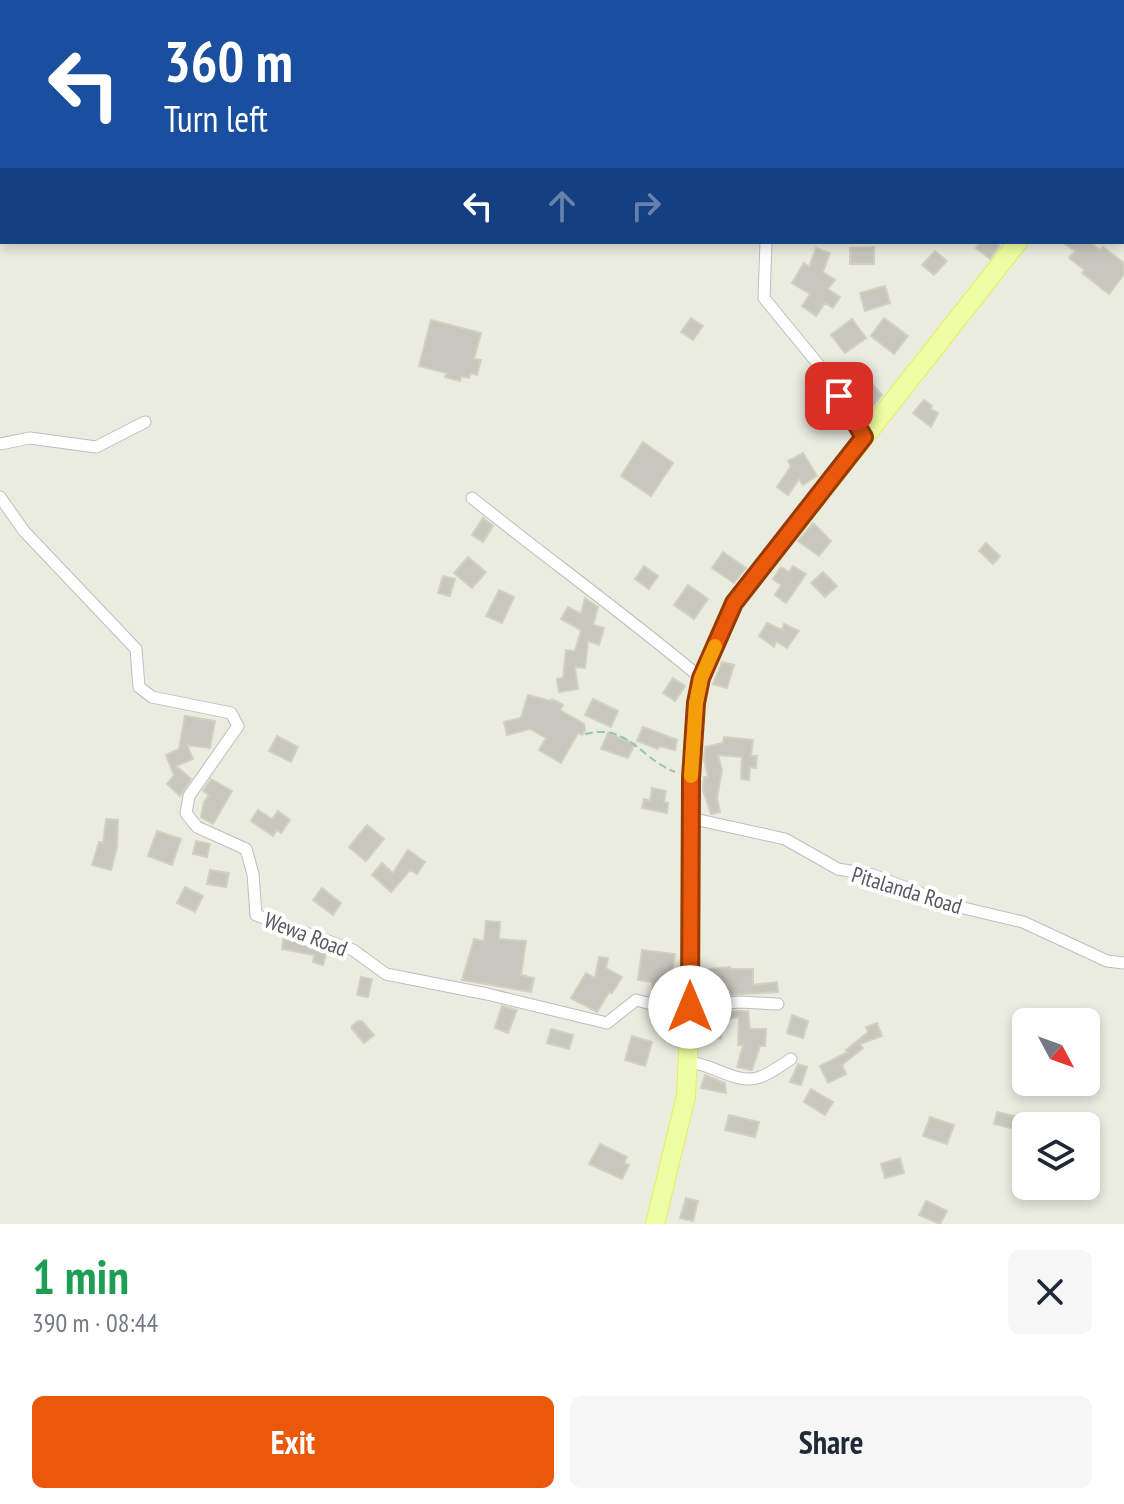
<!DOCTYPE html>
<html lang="en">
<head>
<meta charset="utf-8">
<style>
  :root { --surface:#fff; --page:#f6f6f7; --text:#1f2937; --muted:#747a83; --accent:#ea580c }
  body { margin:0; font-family:"PT Sans Narrow",sans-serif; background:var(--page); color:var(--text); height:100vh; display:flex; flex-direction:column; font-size:30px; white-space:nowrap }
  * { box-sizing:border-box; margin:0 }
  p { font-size:26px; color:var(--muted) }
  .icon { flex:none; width:44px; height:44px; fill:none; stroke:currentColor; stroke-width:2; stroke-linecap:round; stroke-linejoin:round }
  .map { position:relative; height:1224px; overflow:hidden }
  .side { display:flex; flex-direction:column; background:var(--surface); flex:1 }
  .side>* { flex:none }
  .hud { position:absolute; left:0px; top:0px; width:1124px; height:244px; box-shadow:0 4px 12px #0003; background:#1a4fa0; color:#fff; overflow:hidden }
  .needle { width:52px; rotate:131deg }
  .controls { position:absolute; left:1012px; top:1008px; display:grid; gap:16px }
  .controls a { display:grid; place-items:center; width:88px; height:88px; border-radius:12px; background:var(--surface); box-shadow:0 4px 12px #0003; font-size:40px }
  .pin { position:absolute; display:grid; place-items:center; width:68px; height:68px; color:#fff; margin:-34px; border-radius:16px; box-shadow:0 4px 12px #0006 }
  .me { position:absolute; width:88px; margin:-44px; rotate:0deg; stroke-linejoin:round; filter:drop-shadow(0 0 6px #0008) }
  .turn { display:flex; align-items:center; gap:28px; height:168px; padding:0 32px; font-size:36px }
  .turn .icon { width:104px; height:104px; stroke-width:2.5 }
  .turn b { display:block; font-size:56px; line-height:68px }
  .lanes { display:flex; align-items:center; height:76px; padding:0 32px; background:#0003; justify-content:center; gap:40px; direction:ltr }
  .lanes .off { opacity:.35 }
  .round { display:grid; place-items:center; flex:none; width:84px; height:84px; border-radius:12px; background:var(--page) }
  .head { display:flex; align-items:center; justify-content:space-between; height:136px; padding:0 32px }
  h1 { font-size:48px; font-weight:700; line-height:60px; color:#1e9e55 }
  .action { display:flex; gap:16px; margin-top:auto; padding:16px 32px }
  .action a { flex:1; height:92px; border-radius:12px; background:var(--accent); color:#fff; font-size:32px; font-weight:700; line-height:92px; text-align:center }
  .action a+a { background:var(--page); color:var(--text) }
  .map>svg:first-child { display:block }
  .building { fill:#c7c7bd; stroke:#d0d1bf; stroke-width:2 }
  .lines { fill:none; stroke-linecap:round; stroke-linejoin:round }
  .street-casing { stroke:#bdbdc4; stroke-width:13 }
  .primary-casing { stroke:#e6ef56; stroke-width:20 }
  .path { stroke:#96c5b3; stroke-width:2; stroke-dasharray:8 4; stroke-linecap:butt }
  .street { stroke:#fff; stroke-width:11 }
  .primary { stroke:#eefea4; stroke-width:18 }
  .route-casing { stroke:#983908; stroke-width:20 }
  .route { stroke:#ea580c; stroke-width:14 }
  .slow { stroke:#f59e0b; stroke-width:14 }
  .labels { text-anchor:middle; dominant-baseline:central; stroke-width:8; stroke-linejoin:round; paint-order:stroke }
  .street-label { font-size:22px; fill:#595a61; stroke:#fff }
</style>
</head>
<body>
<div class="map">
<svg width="1124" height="1224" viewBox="0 0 1124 1224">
  <rect width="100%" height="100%" fill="#ebece0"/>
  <!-- building -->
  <path class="building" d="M980,242H993L999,246L990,259L976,248Z
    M1062,242H1089L1100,250L1103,247L1124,263V274L1109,294L1082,273L1085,270L1069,258L1075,251Z
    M874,247V264H850V248Z
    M816,248L830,253L823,272L835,280L828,289L840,297L833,308L825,303L816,316L802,306L810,294L792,283L804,263L809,267Z
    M935,251L947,261L934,275L922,265Z
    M885,286L890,303L865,311L860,293Z
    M691,318L703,326L693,340L681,332Z
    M884,318L908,336L894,354L871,336Z
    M852,319L866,338L845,353L831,335Z
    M431,320L481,333L474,359L481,360L477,375L471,373L469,378L461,376L460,381L445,377L447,373L419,366Z
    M873,385L882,395L864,416L850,398L857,392L860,396Z
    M924,400L932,406L930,409L938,413L931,427L913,413Z
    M643,442L673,463L651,496L621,476Z
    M803,453L817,476L803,485L799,479L788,495L777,487L791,466L788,461Z
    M483,518L493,526L483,542L472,535Z
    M813,523L831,541L819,556L798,541Z
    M986,543L1000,556L993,564L979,551Z
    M723,552L746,568L734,583L712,568Z
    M468,557L486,572L472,588L454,573Z
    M644,566L658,576L649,589L635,579Z
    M793,566L806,574L786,603L775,595L781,585L773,579L781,567L789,572Z
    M823,572L837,586L825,597L811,583Z
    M443,576L455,579L450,596L438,593Z
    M688,585L708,599L694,619L674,605Z
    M499,590L514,597L502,623L486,616Z
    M585,598L598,607L593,625L604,628L599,645L588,641L585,668L575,667L578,689L559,692L557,679L563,678L566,650L575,651L581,630L561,619L568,607L581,614Z
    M767,623L782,630L784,624L799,631L787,648L776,641L774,647L759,636Z
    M722,662L734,665L727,688L713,684Z
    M673,678L685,686L675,701L663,693Z
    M528,695L551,701L552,699L563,705L560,710L584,724L585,730L582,735L578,733L561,763L539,750L546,738L530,729L507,735L504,722L521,718Z
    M593,699L618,711L611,727L585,715Z
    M185,716L215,721L210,748L187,745L193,759L176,766L191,779L180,796L167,784L174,775L166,755L179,749Z
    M643,727L677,740L675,750L659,746L658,749L637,741Z
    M608,733L635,744L628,758L601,749Z
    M277,736L298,747L291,762L269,751Z
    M724,737L753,740L751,756H757L756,768L750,767L749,780L741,779L742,757L718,755L722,770L717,798L720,812L711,814L703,790L704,777H708L704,760L705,747L723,743Z
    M211,779L232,791L213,824L201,817L204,802L209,795L203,791Z
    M652,788L666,791L664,802L668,803L667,813L642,808L644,799L650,801Z
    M258,810L272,819L278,811L290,820L281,833L277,830L273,836L251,821Z
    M106,819L118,820L117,847L111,870L92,865L99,842L103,843Z
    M367,825L384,839L366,861L349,847Z
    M157,831L181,839L172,865L148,856Z
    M196,841L210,844L207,857L193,854Z
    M408,850L425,862L417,874L410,870L391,892L372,875L382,863L393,873Z
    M210,870L229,873L226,887L207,884Z
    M185,887L203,896L195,912L177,903Z
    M322,888L341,903L333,915L313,900Z
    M486,921L500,922L499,939L526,941L521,975L534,978L531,992L462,980L474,939L484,941Z
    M284,935L327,950L323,965L313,962L314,955L282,949Z
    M642,950L675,954L669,989L678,988V1002L654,996L652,982L638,980Z
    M599,957L608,958L606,968L622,977L612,993L609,992L597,1012L571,998L586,973L595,978Z
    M730,967V969H753V985L777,982L778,992L710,996V969Z
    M361,977L372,979L368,997L357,995Z
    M502,1006L517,1010L508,1033L495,1028Z
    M739,1011H748L750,1029H766L765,1046H760L752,1070L737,1067L743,1045H738L739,1017L719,1020L721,1038L709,1039L704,1014Z
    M792,1015L808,1021L803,1038L787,1033Z
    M358,1021H362L374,1035L364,1043L352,1029V1026Z
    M877,1023L882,1036L860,1044L863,1048L842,1065L846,1074L828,1083L820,1066L848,1052L846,1050L868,1032L866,1027Z
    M551,1029L573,1035L569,1049L547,1043Z
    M632,1036L652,1042L645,1066L625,1060Z
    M798,1064L807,1067L801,1085L790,1082Z
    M705,1075L725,1083L726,1093L701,1088Z
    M811,1089L833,1102L825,1115L804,1102Z
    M997,1112L1019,1117L1016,1129L994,1124Z
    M729,1115L759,1122L755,1137L725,1130Z
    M930,1117L954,1125L947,1144L923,1136Z
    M600,1144L627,1157L624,1163L629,1165L622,1179L589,1164Z
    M900,1158L904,1173L885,1178L881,1164Z
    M686,1198L698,1201L693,1221L680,1218Z
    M926,1201L947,1211L940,1224L919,1215Z"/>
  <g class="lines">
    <!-- street casing -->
    <g class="street-casing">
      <path id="street" d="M713,0L714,2
        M766,242L764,298L827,375L864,437
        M0,444L30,438L96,447L145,422
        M0,497L24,531L136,649L139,687L152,697L231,713L238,726L189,796L186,813L197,827L246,849L253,874L256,915L353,950L386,974L487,994L607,1023L636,1000L690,1014
        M472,498C548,559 627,616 701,678
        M690,818L785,839L838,869L873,875L951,905L1023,922L1107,961L1124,963
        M690,1007L739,1002L778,1004
        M688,1062C711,1063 735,1084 757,1078C769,1075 781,1065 791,1059"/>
    </g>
    <!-- primary casing -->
    <g class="primary-casing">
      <path id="primary" d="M1122,95L1124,92
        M655,1224L686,1096L690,1014L691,778L696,703L701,678L734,603L1018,242"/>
    </g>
    <!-- path -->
    <path class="path" d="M585,734C629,723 639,758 675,772"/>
    <!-- street -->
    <use href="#street" class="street"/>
    <!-- primary -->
    <use href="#primary" class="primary"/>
  </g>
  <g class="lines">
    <!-- route casing -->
    <g class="route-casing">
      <path id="route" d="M690,1007L691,778L696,703L701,678L734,603L864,437L839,396"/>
    </g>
    <!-- route -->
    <use href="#route" class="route"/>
    <!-- slow -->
    <path class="slow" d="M691,776L696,703L701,678L715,646"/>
  </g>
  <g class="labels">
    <!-- street labels -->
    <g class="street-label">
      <text transform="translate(907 890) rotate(17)">Pitalanda Road</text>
      <text transform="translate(306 934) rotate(21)">Wewa Road</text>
    </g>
  </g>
</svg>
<div class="controls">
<a><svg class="needle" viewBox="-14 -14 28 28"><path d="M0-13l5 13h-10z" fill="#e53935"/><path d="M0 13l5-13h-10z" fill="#747a83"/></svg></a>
<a><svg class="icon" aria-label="layers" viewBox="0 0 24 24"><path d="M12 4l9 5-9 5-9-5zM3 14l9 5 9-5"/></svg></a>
</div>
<div class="pin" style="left:839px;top:396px;background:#d93025"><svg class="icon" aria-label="arrive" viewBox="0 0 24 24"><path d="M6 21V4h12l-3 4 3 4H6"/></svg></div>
<svg class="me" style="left:690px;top:1007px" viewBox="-20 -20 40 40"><circle r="19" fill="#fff"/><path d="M0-13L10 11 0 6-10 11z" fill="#ea580c"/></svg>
<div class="hud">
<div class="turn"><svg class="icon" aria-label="left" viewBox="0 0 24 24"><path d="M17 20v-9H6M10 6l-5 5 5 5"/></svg><div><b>360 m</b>Turn left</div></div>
<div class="lanes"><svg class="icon" aria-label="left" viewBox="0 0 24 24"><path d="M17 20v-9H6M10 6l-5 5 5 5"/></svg><svg class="icon off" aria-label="ahead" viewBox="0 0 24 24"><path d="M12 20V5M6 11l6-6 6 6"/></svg><svg class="icon off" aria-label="right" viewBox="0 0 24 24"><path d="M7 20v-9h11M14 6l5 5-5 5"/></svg></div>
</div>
</div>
<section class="side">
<div class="head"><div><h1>1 min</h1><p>390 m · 08:44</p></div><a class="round"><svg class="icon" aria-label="close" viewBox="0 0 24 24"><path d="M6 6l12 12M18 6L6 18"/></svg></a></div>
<div class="action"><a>Exit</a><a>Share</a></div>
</section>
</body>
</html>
